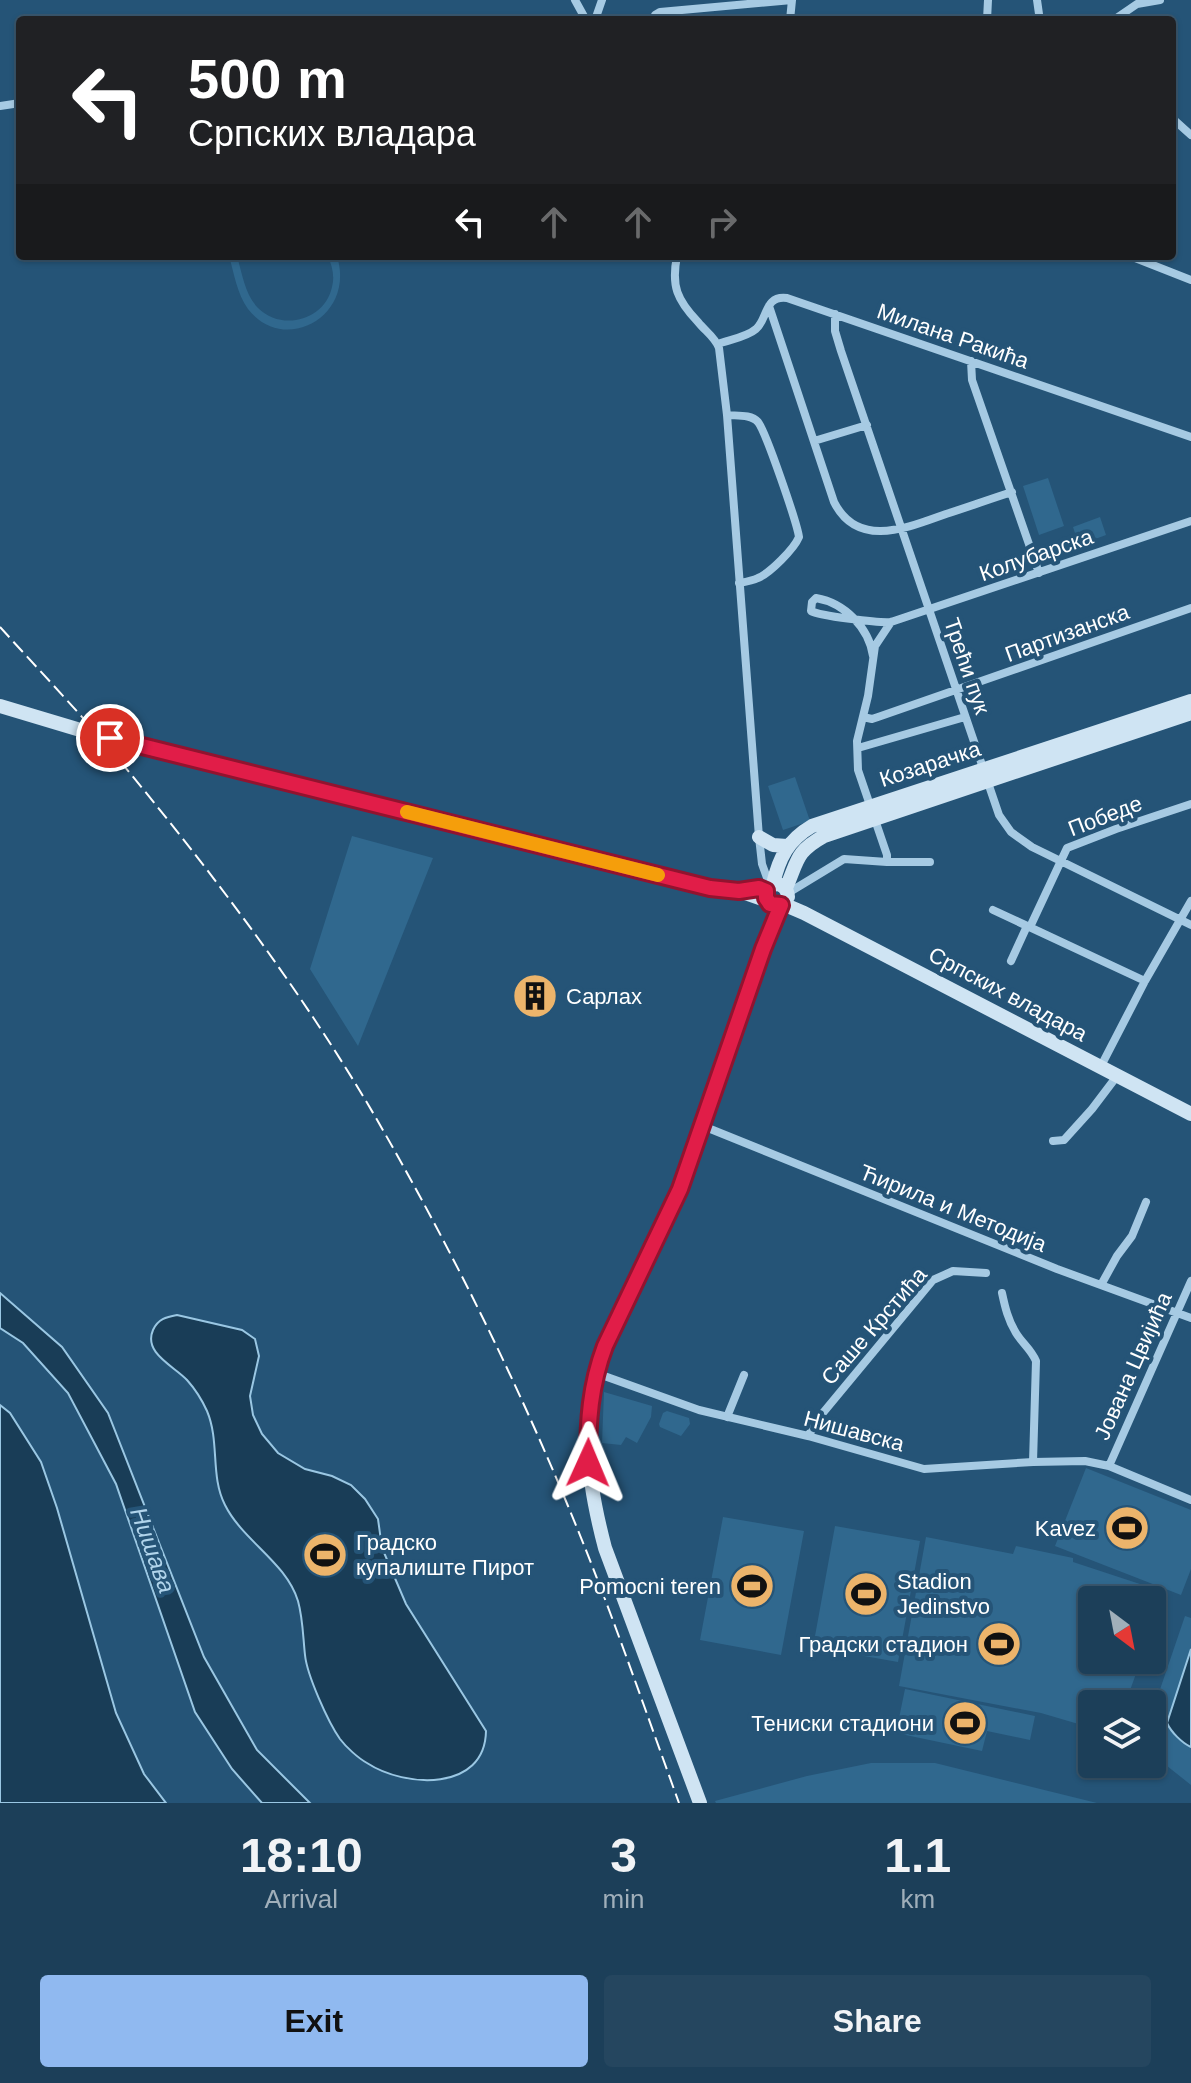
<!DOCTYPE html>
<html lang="en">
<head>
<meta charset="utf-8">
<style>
  :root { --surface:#1c3f59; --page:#25465f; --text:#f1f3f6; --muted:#a0afba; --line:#3a586f; --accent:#90b9f0 }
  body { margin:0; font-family:Arial,sans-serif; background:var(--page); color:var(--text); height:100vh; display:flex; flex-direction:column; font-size:30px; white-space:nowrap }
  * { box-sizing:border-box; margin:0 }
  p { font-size:26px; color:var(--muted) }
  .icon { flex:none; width:44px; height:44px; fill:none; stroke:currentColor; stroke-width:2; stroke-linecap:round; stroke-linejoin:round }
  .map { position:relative; height:1803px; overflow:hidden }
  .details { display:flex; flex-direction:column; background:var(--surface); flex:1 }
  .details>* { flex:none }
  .hud { position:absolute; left:16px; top:16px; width:1160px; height:244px; border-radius:8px; box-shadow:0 2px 6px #0004,0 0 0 2px var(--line); background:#202124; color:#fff; overflow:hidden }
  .needle { width:52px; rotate:148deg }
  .controls { position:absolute; left:1078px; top:1586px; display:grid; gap:16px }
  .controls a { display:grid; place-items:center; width:88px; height:88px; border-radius:8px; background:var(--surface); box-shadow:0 2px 6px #0004,0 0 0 2px var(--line); font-size:40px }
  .pin { position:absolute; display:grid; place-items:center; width:68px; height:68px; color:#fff; margin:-34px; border:4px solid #fff; border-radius:50%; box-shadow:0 2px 8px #0007 }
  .me { position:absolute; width:88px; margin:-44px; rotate:1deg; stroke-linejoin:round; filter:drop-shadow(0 0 6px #0008) }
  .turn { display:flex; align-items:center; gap:28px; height:168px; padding:0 40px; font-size:36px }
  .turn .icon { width:104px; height:104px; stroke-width:2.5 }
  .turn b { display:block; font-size:56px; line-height:68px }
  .lanes { display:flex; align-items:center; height:76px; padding:0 40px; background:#0003; justify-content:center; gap:40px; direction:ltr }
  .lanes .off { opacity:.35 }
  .eta { display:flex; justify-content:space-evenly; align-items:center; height:136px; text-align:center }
  .eta b { font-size:48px; font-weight:700; line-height:56px }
  .button { display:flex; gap:16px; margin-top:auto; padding:16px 40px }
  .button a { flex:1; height:92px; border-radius:8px; background:var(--accent); color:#111; font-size:32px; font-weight:700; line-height:92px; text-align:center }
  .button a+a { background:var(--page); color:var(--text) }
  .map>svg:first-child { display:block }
  .green { fill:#30688e }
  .water { fill:#193d57; stroke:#9ac7e3; stroke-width:2 }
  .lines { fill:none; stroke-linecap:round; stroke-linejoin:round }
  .street { stroke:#a6cae3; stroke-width:8 }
  .secondary { stroke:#cfe4f3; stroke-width:14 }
  .rail { stroke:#fff; stroke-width:2; stroke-dasharray:14 6; stroke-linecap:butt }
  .route-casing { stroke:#92132f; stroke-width:20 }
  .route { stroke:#e11d48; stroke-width:14 }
  .slow { stroke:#f59e0b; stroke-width:14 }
  .labels { text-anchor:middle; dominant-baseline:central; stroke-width:8; stroke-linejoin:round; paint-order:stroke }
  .street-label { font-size:22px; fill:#fff; stroke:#255477 }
  .poi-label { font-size:22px; fill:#fff; stroke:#255477; text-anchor:end }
  .water-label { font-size:24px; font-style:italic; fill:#b1d4eb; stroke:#255477 }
</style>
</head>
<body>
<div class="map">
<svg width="1191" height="1803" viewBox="0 0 1191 1803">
  <rect width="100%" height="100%" fill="#255477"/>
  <!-- green -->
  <path class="green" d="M229,256H237C242,273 245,295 258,308C282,332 325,320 332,287C335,276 332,266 328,256H337C356,318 283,355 248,309C237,294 234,273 229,256Z
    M1048,478L1064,526L1039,535L1023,486Z
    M1100,517L1106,535L1079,545L1073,527Z
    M795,777L810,821L783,830L768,786Z
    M352,836L433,858L358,1046L310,969Z
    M604,1392L652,1406L651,1417L637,1443L626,1437L621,1445L602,1443Z
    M667,1411L689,1418L690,1424L681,1436L660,1427L659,1424L663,1413Z
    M1086,1468L1191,1510V1569L1181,1595L1055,1546Z
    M723,1517L804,1531L781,1655L700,1640Z
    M835,1526L920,1541L898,1662L813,1647Z
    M926,1537L1013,1554L1016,1546L1073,1558V1562L1149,1587L1158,1611L1152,1628V1600H1092V1660H1141L1125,1704H1092V1728L1041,1713L899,1686Z
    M1185,1616L1191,1618V1785L1152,1754V1713Z
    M905,1689L1035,1716L1030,1740L987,1731L982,1751L896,1733Z
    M871,1763H935L1097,1803H716L715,1801L807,1776Z"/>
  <!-- water -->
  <path class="water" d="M0,1293L62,1347L108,1413L204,1657L257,1750L310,1803H262L232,1769L195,1712L116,1484L68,1393L23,1343L0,1328Z
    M177,1315L242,1330L255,1339L259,1356L250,1396L253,1415L262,1434L278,1453L305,1469L332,1476L351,1485L365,1499L378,1519L382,1548L406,1604L486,1731C485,1792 405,1788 367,1763C358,1758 346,1747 340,1739C328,1722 307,1675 305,1655C303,1637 303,1619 298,1601C286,1562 243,1541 225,1505C210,1476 220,1442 207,1411C202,1400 196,1390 187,1380C174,1366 143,1353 153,1330C158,1319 166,1317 177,1315Z
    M0,1405L10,1413L41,1462L57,1508L116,1713L144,1774L166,1803H0Z
    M1191,1649V1747C1182,1743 1171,1732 1167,1723Z"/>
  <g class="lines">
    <!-- street -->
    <path class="street" d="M575,0L586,20
      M1037,0L1039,14
      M595,20L602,0
      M655,20V15L660,12L792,0
      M790,20L792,0
      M987,20L988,0
      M1118,20V17L1137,4L1160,0
      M0,106L20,103
      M1172,118L1191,135
      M677,256C671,286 677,300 698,322C705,331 715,337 719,348L727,415L759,837L762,864L770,886
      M1130,256L1191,280
      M769,306L834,502C858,550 909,527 946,514C968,507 990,499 1012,492
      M835,314V331L841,351L999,815L1011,832L1032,847L1191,925
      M718,344C729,340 747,337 756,329C768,319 764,295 787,298L1191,437
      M971,361L972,380L1039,573
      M727,415C737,416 751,414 758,422C766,432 797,523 799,537C794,549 770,573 758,578C752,581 745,582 739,583
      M814,441L867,425
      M873,656C869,628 845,603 816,598L812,602L811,611C819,616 879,623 891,622L1191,521
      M863,717L872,719L878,717L1191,608
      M858,748L965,717
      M887,862V855L858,770L857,741L868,696L875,646L891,622
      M788,893L844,859L887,862H930
      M993,910L1145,981
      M1030,927L1067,848L1116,829L1191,804
      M1011,961L1027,926
      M1100,1068L1145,981L1191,901
      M703,1126L1057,1269L1191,1318
      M1053,1141L1064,1140L1092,1109L1117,1076
      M1101,1285L1117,1256L1132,1236L1146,1202
      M1002,1293C1005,1307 1008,1320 1016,1333C1022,1343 1031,1349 1036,1361L1033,1462
      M596,1373L699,1410L808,1436L924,1469L1033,1462L1085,1461L1109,1466L1191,1500
      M727,1417L744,1375
      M808,1436L822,1414L933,1280L953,1271L986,1273
      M1109,1466L1191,1281"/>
    <!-- secondary -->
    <path class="secondary" d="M0,706L97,735L710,888L739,891L768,901
      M759,837L773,845L787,846
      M773,884C779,858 788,840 812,826L1191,701
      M786,888C798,861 795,852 824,836L1191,713
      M783,904L804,913L1191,1114
      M700,1803L605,1548C586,1476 579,1417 605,1346L680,1189L772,925L781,905L788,897C787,883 774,880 766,891V898L770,904L781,905"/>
    <!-- rail -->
    <path class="rail" d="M0,627C38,669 78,711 115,755C209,868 302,991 376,1118C448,1243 513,1373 568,1506C609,1604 643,1704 679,1803"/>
  </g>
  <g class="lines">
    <!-- route casing -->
    <g class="route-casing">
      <path id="route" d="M110,738L710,888L739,891L759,888L766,891V898L770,904L781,905L763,949L680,1189L605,1346C590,1386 588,1421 588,1463"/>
    </g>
    <!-- route -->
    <use href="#route" class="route"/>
    <!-- slow -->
    <path class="slow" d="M407,812L658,875"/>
  </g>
  <!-- icons -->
  <defs>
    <g id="building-disc" transform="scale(2.3)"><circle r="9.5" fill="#ecb46b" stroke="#255477"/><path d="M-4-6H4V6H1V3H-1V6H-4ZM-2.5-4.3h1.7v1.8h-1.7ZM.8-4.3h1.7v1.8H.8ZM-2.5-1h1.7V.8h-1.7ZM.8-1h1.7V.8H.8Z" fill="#111"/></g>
    <g id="stadium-disc" transform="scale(2.3)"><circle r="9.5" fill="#ecb46b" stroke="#255477"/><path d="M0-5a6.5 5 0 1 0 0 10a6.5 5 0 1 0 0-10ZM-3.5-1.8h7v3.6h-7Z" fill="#111"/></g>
  </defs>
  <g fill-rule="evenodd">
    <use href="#building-disc" x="535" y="996"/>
    <use href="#stadium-disc" x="1127" y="1528"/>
    <use href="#stadium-disc" x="325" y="1555"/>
    <use href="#stadium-disc" x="752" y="1586"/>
    <use href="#stadium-disc" x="866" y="1594"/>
    <use href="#stadium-disc" x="999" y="1644"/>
    <use href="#stadium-disc" x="965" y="1723"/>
  </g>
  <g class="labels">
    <!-- street labels -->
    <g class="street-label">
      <text transform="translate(953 336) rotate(19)">Милана Ракића</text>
      <text transform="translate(1036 555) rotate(-19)">Колубарска</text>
      <text transform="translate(1067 633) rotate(-20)">Партизанска</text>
      <text transform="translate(967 666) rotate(71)">Трећи пук</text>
      <text transform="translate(930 764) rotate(-18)">Козарачка</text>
      <text transform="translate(1105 816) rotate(-21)">Победе</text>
      <text transform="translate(1008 994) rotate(28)">Српских владара</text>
      <text transform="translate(953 1208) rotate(22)">Ћирила и Методија</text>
      <text transform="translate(874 1326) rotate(-49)">Саше Крстића</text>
      <text transform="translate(1133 1366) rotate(-66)">Јована Цвијића</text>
      <text transform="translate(854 1431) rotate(15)">Нишавска</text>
    </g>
    <!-- poi labels -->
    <g class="poi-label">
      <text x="566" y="996" text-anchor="start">Сарлах</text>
      <text x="1096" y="1528">Kavez</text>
      <text x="356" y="1542" text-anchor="start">Градско<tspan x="356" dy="25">купалиште Пирот</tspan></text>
      <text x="897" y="1581" text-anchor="start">Stadion<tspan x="897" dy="25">Jedinstvo</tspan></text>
      <text x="721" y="1586">Pomocni teren</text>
      <text x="968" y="1644">Градски стадион</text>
      <text x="934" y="1723">Тениски стадиони</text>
    </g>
    <!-- water labels -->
    <g class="water-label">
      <text transform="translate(153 1550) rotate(70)">Нишава</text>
    </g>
  </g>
</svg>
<div class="controls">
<a><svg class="needle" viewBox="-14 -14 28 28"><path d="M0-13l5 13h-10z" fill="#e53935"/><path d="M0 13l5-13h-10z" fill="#a0afba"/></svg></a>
<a><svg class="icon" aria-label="layers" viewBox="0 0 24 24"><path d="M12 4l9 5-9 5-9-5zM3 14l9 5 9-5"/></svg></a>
</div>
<div class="pin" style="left:110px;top:738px;background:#d93025"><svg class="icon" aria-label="arrive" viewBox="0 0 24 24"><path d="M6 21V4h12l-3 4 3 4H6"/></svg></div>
<svg class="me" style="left:588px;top:1463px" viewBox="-20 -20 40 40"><path d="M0-17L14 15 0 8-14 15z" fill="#e11d48" stroke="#fff" stroke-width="4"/></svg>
<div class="hud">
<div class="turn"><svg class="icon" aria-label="left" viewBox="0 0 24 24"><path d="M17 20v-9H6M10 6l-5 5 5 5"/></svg><div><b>500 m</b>Српских владара</div></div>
<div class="lanes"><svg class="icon" aria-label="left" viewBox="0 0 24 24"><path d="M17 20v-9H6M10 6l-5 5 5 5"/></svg><svg class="icon off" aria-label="ahead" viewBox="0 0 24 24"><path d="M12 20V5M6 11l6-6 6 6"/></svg><svg class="icon off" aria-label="ahead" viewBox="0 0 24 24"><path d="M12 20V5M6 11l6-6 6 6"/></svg><svg class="icon off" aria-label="right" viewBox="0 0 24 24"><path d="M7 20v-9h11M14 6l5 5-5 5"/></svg></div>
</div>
</div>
<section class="details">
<div class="eta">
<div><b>18:10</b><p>Arrival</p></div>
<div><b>3</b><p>min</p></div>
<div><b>1.1</b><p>km</p></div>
</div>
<div class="button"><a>Exit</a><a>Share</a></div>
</section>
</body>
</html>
